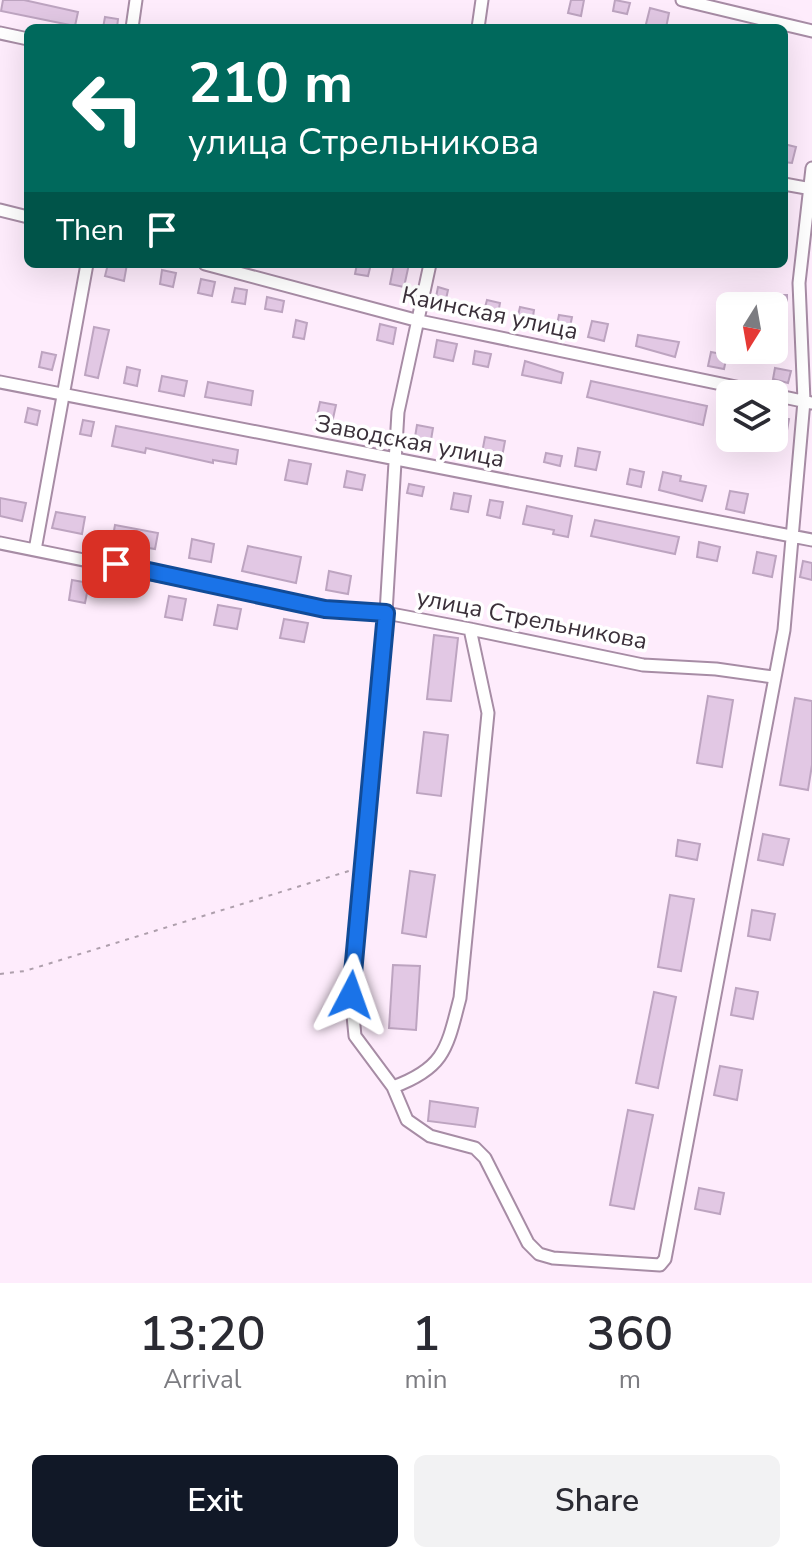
<!DOCTYPE html>
<html lang="en">
<head>
<meta charset="utf-8">
<style>
  :root { --surface:#fff; --page:#f2f2f3; --text:#2b2b33; --muted:#7c7c81; --accent:#111827 }
  body { margin:0; font-family:"Nunito Sans",sans-serif; background:var(--page); color:var(--text); height:100vh; display:flex; flex-direction:column; font-size:30px; white-space:nowrap }
  * { box-sizing:border-box; margin:0 }
  p { font-size:26px; color:var(--muted) }
  .icon { flex:none; width:44px; height:44px; fill:none; stroke:currentColor; stroke-width:2; stroke-linecap:round; stroke-linejoin:round }
  .map { position:relative; height:1283px; overflow:hidden }
  .drawer { display:flex; flex-direction:column; background:var(--surface); flex:1 }
  .drawer>* { flex:none }
  .hud { position:absolute; left:24px; top:24px; width:764px; height:244px; border-radius:12px; box-shadow:0 8px 32px #0002; background:#00695c; color:#fff; overflow:hidden }
  .needle { width:52px; rotate:191deg }
  .tools { position:absolute; left:716px; top:292px; display:grid; gap:16px }
  .tools a { display:grid; place-items:center; width:72px; height:72px; border-radius:12px; background:var(--surface); box-shadow:0 8px 32px #0002; font-size:40px }
  .pin { position:absolute; display:grid; place-items:center; width:68px; height:68px; color:#fff; margin:-34px; border-radius:16px; box-shadow:0 4px 12px #0006 }
  .me { position:absolute; width:88px; margin:-44px; rotate:4deg; stroke-linejoin:round; filter:drop-shadow(0 0 6px #0008) }
  .turn { display:flex; align-items:center; gap:28px; height:168px; padding:0 32px; font-size:36px }
  .turn .icon { width:104px; height:104px; stroke-width:2.5 }
  .turn b { display:block; font-size:56px; line-height:68px }
  .then { display:flex; align-items:center; height:76px; padding:0 32px; background:#0003; gap:16px; font-size:30px }
  .eta { display:flex; justify-content:space-evenly; align-items:center; height:136px; text-align:center }
  .eta b { font-size:48px; font-weight:600; line-height:56px }
  .primary-button { display:flex; gap:16px; margin-top:auto; padding:16px 32px }
  .primary-button a { flex:1; height:92px; border-radius:12px; background:var(--accent); color:#fff; font-size:32px; font-weight:600; line-height:92px; text-align:center }
  .primary-button a+a { background:var(--page); color:var(--text) }
  .map>svg:first-child { display:block }
  .building { fill:#e2c8e4; stroke:#bda4c0; stroke-width:2 }
  .lines { fill:none; stroke-linecap:round; stroke-linejoin:round }
  .street-casing { stroke:#a78ca5; stroke-width:15 }
  .path { stroke:#ae9fac; stroke-width:2; stroke-dasharray:4 6; stroke-linecap:butt }
  .street { stroke:#fff; stroke-width:11 }
  .route-casing { stroke:#114b97; stroke-width:20 }
  .route { stroke:#1a73e8; stroke-width:14 }
  .labels { text-anchor:middle; dominant-baseline:central; stroke-width:7; stroke-linejoin:round; paint-order:stroke }
  .street-label { font-size:24px; fill:#3b303a; stroke:#fff }
</style>
</head>
<body>
<div class="map">
<svg width="812" height="1283" viewBox="0 0 812 1283">
  <rect width="100%" height="100%" fill="#feecfc"/>
  <!-- building -->
  <path class="building" d="M3,0H24L78,12L75,26L1,11Z
    M571,0H584L581,16L568,13Z
    M615,0L630,3L627,14L613,11Z
    M650,8L669,13L666,28H645Z
    M105,17L118,19L117,28H103Z
    M784,144L796,147L792,163L784,162Z
    M108,264H127L124,281L105,276Z
    M357,264H371L368,276L355,274Z
    M394,264H409L404,287L390,284Z
    M162,270L176,273L173,287L160,284Z
    M201,279L215,282L212,296L198,293Z
    M438,287L448,290L445,304L435,302Z
    M235,288L247,290L245,304L232,302Z
    M771,295H787V311H774Z
    M267,297L284,301L282,312L265,309Z
    M487,300L500,303L498,314L484,311Z
    M520,307L534,310L532,323L517,320Z
    M559,315L572,317L569,332L556,329Z
    M296,320L307,323L304,339L293,337Z
    M592,321L608,324L604,341L588,337Z
    M380,324L396,328L393,344L377,340Z
    M94,327L109,330L98,378L85,375Z
    M638,335L679,342L675,357L636,346Z
    M437,340L457,344L453,361L434,357Z
    M475,351L491,354L488,367L473,364Z
    M42,352L56,355L52,370L39,367Z
    M711,352L727,355L724,369L708,366Z
    M525,361L563,373L561,383L522,375Z
    M127,367L140,370L137,386L124,383Z
    M775,368L791,371L788,383L773,379Z
    M162,376L187,381L184,396L159,391Z
    M591,381L707,406L703,425L587,397Z
    M208,382L253,391L251,405L205,397Z
    M320,402L336,405L332,423L316,420Z
    M28,408L40,411L37,425L25,422Z
    M774,417L789,419L786,436L774,434Z
    M83,420L94,422L91,436L80,434Z
    M417,425L433,428L430,446L414,443Z
    M116,426L238,450L236,464L213,460V463L146,448L145,453L112,446Z
    M485,437L505,441L502,457L482,453Z
    M578,448L600,452L596,470L575,466Z
    M546,453L562,456L560,466L544,462Z
    M289,460L311,464L307,484L285,480Z
    M630,469L644,472L641,487L627,484Z
    M347,471L365,475L362,490L344,487Z
    M663,472L681,476L680,481L706,486L702,501L659,490Z
    M409,484L424,487L422,496L407,493Z
    M730,491L748,494L744,513L726,509Z
    M454,493L471,496L468,512L451,509Z
    M0,498L26,503L22,521L0,516Z
    M490,500L503,502L500,518L487,515Z
    M527,506L572,516L568,537L553,534L554,530L523,524Z
    M56,512L85,517L82,534L52,528Z
    M595,520L679,537L675,554L591,536Z
    M115,525L158,533L155,549L112,542Z
    M192,539L214,544L211,562L189,558Z
    M699,542L720,547L717,561L697,557Z
    M248,546L301,557L296,583L242,571Z
    M757,552L776,556L772,577L753,573Z
    M803,561L812,563V580L800,577Z
    M329,571L351,576L348,594L326,590Z
    M72,580L89,583L85,603L69,600Z
    M169,596L186,599L182,620L165,617Z
    M218,605L241,609L237,629L214,625Z
    M284,619L308,623L304,642L280,638Z
    M434,635L458,638L451,701L427,699Z
    M708,696L733,700L722,767L697,763Z
    M795,698L812,701V765L808,790L780,785Z
    M424,732L448,735L441,796L417,793Z
    M763,834L789,839L783,865L758,860Z
    M678,840L700,844L697,860L676,856Z
    M410,871L435,875L426,937L402,933Z
    M670,895L694,899L681,971L658,967Z
    M752,910L775,914L770,940L748,936Z
    M393,965L420,966L416,1030L389,1028Z
    M736,988L758,992L753,1019L731,1015Z
    M654,992L676,997L658,1088L636,1083Z
    M720,1066L742,1070L737,1100L714,1095Z
    M430,1101L478,1108L475,1127L428,1121Z
    M628,1110L653,1115L634,1209L610,1205Z
    M699,1188L724,1193L720,1214L695,1209Z"/>
  <g class="lines">
    <!-- street casing -->
    <g class="street-casing">
      <path id="street" d="M682,0L812,31
        M132,28L136,0
        M478,28L482,0
        M0,33L28,39
        M784,184L812,189
        M0,210L28,217
        M205,264L419,321L769,394
        M430,264L398,412L386,613L351,995L355,1036L393,1087L407,1120L430,1136L475,1148L485,1158L528,1243L539,1254L553,1258L660,1265L665,1259L784,630L804,401L799,283L812,168
        M0,382L812,540
        M774,395L812,403
        M0,543L325,609L386,613L470,629L643,665L716,669L773,677
        M35,550L87,264
        M393,1087C445,1068 447,1048 460,998L488,713L470,629"/>
    </g>
    <!-- path -->
    <path class="path" d="M0,974L25,971L352,870"/>
    <!-- street -->
    <use href="#street" class="street"/>
  </g>
  <g class="lines">
    <!-- route casing -->
    <g class="route-casing">
      <path id="route" d="M116,564L325,609L386,613L351,995"/>
    </g>
    <!-- route -->
    <use href="#route" class="route"/>
  </g>
  <g class="labels">
    <!-- street labels -->
    <g class="street-label">
      <text transform="translate(490 313) rotate(12)">Каинская улица</text>
      <text transform="translate(410 441) rotate(11)">Заводская улица</text>
      <text transform="translate(532 619) rotate(11)">улица Стрельникова</text>
    </g>
  </g>
</svg>
<div class="tools">
<a><svg class="needle" viewBox="-14 -14 28 28"><path d="M0-13l5 13h-10z" fill="#e53935"/><path d="M0 13l5-13h-10z" fill="#7c7c81"/></svg></a>
<a><svg class="icon" aria-label="layers" viewBox="0 0 24 24"><path d="M12 4l9 5-9 5-9-5zM3 14l9 5 9-5"/></svg></a>
</div>
<div class="pin" style="left:116px;top:564px;background:#d93025"><svg class="icon" aria-label="arrive" viewBox="0 0 24 24"><path d="M6 21V4h12l-3 4 3 4H6"/></svg></div>
<svg class="me" style="left:351px;top:995px" viewBox="-20 -20 40 40"><path d="M0-17L14 15 0 8-14 15z" fill="#1a73e8" stroke="#fff" stroke-width="4"/></svg>
<div class="hud">
<div class="turn"><svg class="icon" aria-label="left" viewBox="0 0 24 24"><path d="M17 20v-9H6M10 6l-5 5 5 5"/></svg><div><b>210 m</b>улица Стрельникова</div></div>
<div class="then">Then<svg class="icon" aria-label="arrive" viewBox="0 0 24 24"><path d="M6 21V4h12l-3 4 3 4H6"/></svg></div>
</div>
</div>
<section class="drawer">
<div class="eta">
<div><b>13:20</b><p>Arrival</p></div>
<div><b>1</b><p>min</p></div>
<div><b>360</b><p>m</p></div>
</div>
<div class="primary-button"><a>Exit</a><a>Share</a></div>
</section>
</body>
</html>
